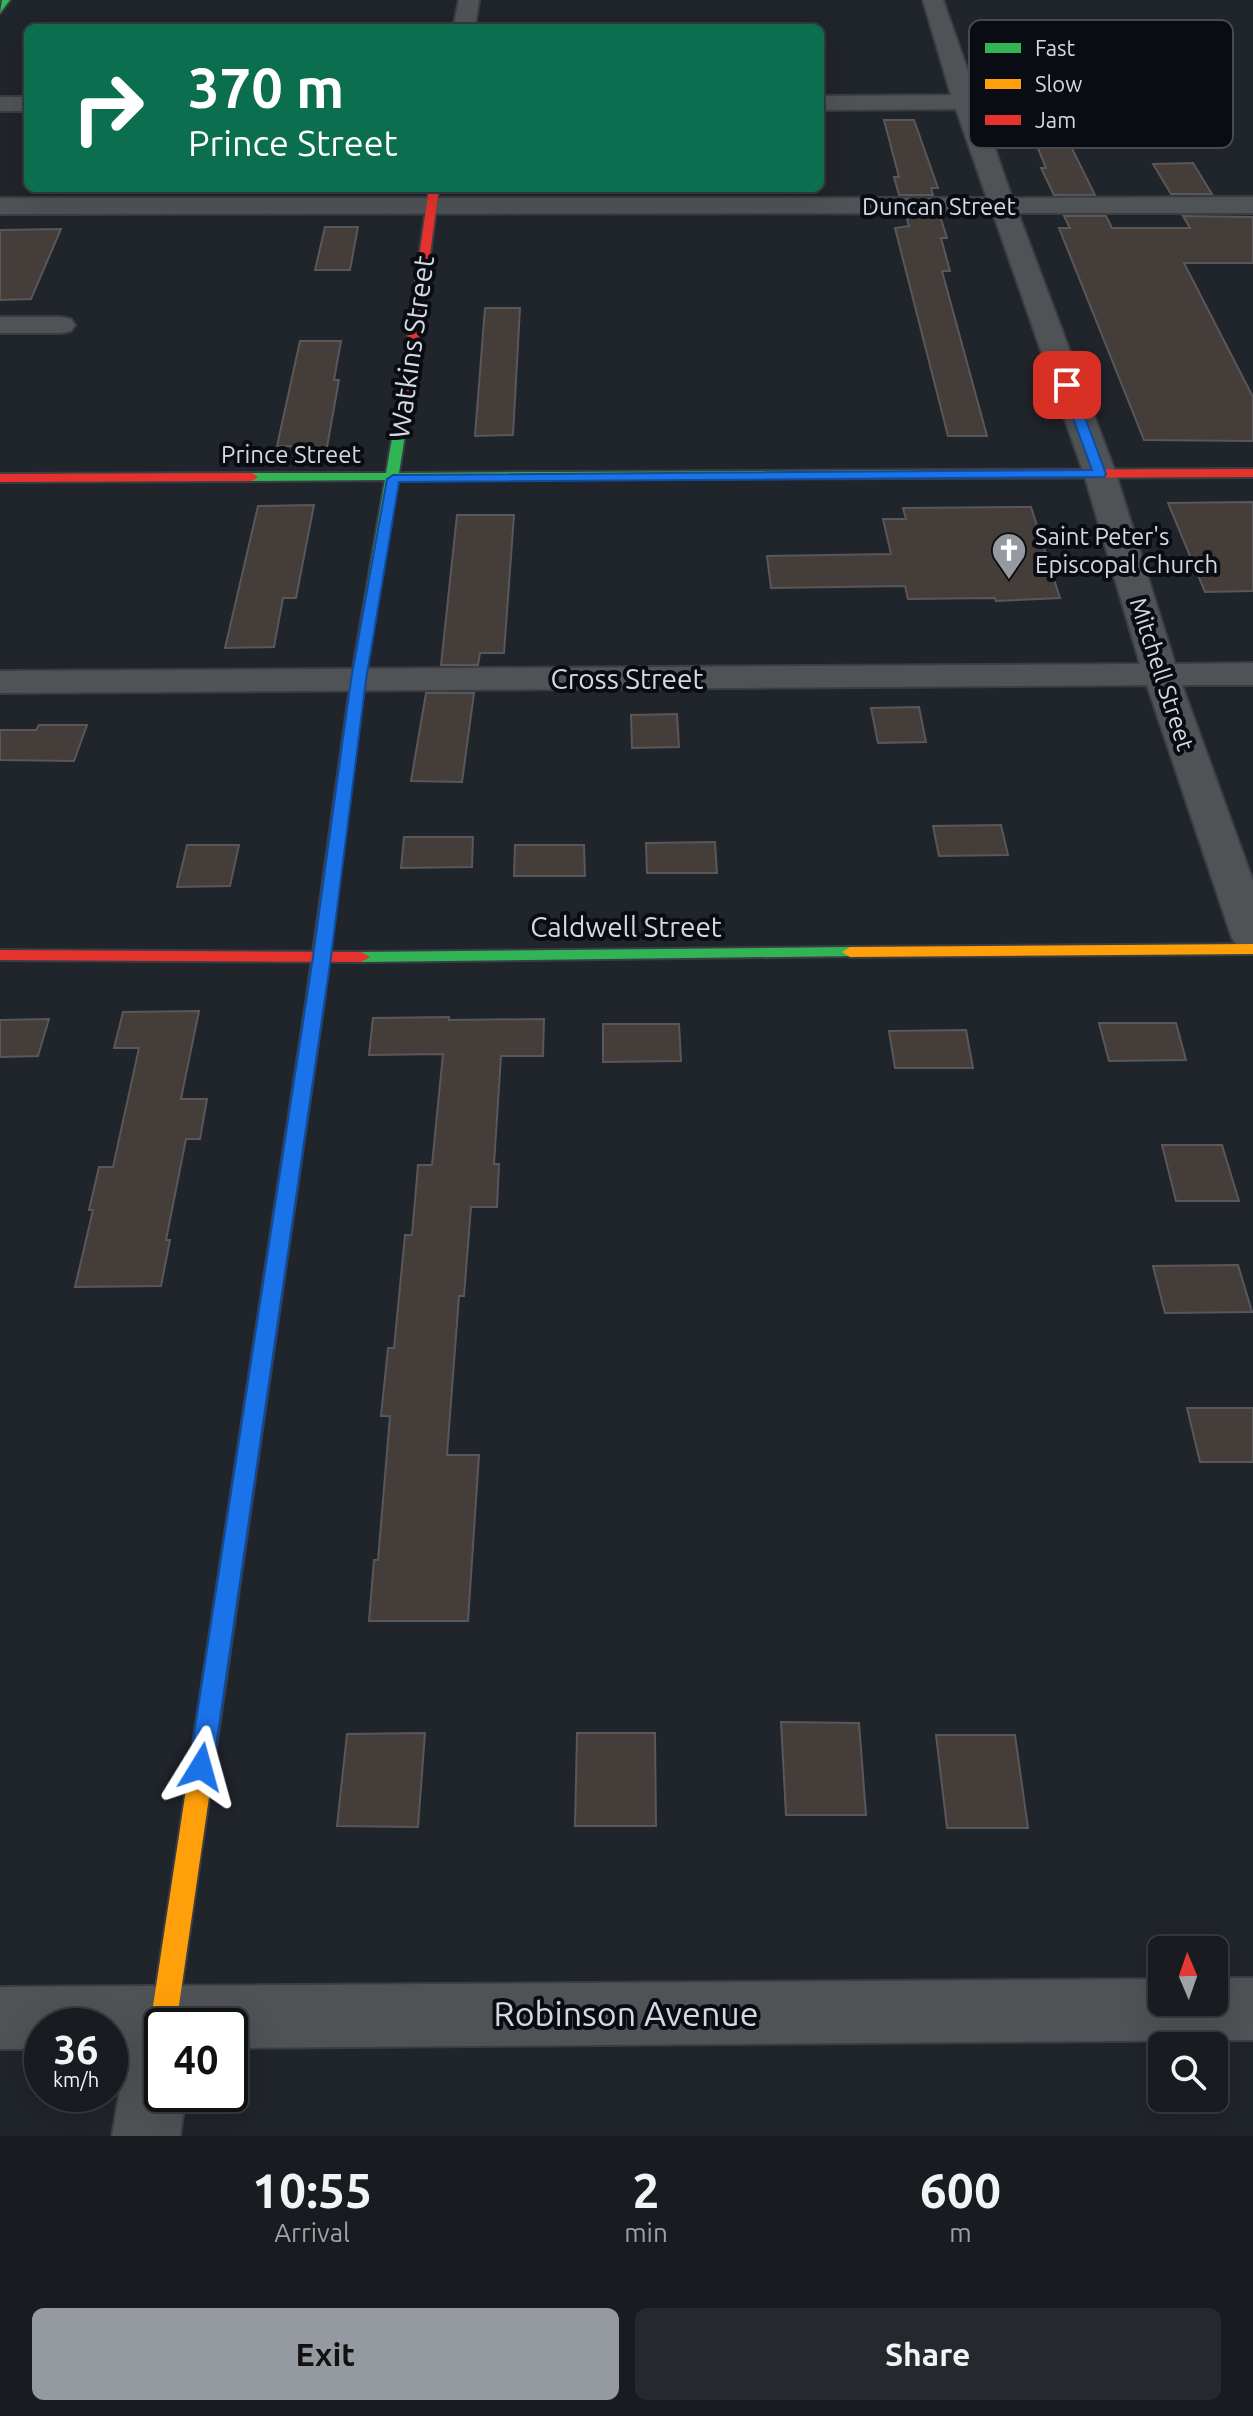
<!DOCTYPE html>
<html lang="en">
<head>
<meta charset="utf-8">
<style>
  :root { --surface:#181b20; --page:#25282d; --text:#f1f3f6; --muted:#9fa1a5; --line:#36393e; --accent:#959aa1 }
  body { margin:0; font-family:Ubuntu,sans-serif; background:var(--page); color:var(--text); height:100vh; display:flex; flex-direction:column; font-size:30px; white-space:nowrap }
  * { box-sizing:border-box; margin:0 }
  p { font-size:26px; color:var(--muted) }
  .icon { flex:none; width:44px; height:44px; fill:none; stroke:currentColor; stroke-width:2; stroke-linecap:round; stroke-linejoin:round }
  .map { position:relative; height:2136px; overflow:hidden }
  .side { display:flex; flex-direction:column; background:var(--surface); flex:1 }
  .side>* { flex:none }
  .top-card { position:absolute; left:24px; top:24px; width:800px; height:168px; border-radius:12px; box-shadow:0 8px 32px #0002,0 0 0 2px var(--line); background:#0b6e4f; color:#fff; overflow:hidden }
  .needle { width:52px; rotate:358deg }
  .tools { position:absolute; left:1148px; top:1936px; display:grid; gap:16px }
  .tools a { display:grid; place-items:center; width:80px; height:80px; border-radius:12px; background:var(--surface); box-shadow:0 8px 32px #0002,0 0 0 2px var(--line); font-size:40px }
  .speed { position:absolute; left:24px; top:2008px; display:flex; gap:16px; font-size:40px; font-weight:700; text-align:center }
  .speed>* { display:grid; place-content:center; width:104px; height:104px; border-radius:50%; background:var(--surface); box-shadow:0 8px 32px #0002,0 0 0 2px var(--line); line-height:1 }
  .speed small { font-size:20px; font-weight:400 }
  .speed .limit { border:4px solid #111; border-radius:12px; background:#fff; color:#111 }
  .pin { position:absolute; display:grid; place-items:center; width:68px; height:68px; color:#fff; margin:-34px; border-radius:16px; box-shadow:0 4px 12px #0006 }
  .me { position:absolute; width:88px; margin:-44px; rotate:8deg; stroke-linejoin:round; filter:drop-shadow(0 0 6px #0008) }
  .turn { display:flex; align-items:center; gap:28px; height:168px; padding:0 32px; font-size:36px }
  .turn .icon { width:104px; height:104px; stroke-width:2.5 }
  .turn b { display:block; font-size:56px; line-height:68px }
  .eta { display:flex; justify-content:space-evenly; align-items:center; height:136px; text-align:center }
  .eta b { font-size:48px; font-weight:700; line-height:56px }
  .action { display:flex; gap:16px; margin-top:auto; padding:16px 32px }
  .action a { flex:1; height:92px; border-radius:12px; background:var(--accent); color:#111; font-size:32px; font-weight:700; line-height:92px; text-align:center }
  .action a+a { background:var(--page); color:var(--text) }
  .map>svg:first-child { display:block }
  .building { fill:#453d3a; stroke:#595759; stroke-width:2 }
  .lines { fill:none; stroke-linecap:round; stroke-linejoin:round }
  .street-casing { stroke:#3a3e44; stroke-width:4 }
  .fast-casing { stroke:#3a3e44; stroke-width:4 }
  .slow-casing { stroke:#3a3e44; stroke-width:4 }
  .jam-casing { stroke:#3a3e44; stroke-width:4 }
  .street { fill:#505356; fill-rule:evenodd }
  .fast { fill:#30b455; fill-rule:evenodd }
  .slow { fill:#ff9f0a; fill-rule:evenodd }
  .jam { fill:#e5322d; fill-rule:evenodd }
  .route { fill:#1a73e8; stroke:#114b97; stroke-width:2 }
  .labels { text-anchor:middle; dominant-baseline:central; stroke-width:8; stroke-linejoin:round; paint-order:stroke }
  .far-street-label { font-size:24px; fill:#d4d9e1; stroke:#090c12 }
  .far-poi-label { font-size:24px; fill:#d4d9e1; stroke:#090c12; text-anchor:start }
  .street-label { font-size:28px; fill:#d4d9e1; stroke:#090c12 }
  .near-street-label { font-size:34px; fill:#d4d9e1; stroke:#090c12 }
  .key { fill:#090c12; stroke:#464a50; stroke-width:2 }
  .key-label { font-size:22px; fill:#d4d9e1 }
</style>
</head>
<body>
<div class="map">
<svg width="1253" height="2136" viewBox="0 0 1253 2136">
  <rect width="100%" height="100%" fill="#20242b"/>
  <!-- building -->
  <path class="building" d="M884,120H914L938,188H931L933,195H899L894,177H899Z
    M1028,124H1060L1095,195H1054L1041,168H1046Z
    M1193,163L1212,194H1171L1153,164Z
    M906,216H940L947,238H941L950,271H942L987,436H948L895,228L909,226Z
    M1064,216H1106L1112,228H1190L1183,216L1253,217V263H1184L1253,397V441L1144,440L1059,228H1070Z
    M325,227H358L350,270H315Z
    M61,229L31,299L0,300V230Z
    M485,308H520L513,435L475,436Z
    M300,341H341L334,380H339L327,447L277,446Z
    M1253,502V591L1205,592L1168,503Z
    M314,505L296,598H283L274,647L225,648L258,506Z
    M1031,507L1060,598L996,601L995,598L908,599L905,586L771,588L767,556L891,554L883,519H906L903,508Z
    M457,515H514L504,653H480L478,665H441Z
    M426,693H474L462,782L411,781Z
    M919,707L926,742L878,743L871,708Z
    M677,714L679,747L632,748L631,715Z
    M39,725H87L74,761L0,760V730H36Z
    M1001,825L1008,855L939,856L933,826Z
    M404,837H473L472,867L401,868Z
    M715,842L717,873H647L646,843Z
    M187,845H239L230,886L177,887Z
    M515,845H584L585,876H514Z
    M199,1011L181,1099H207L200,1139H186L166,1240H170L161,1286L75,1287L93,1210H89L99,1167H113L139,1048H114L123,1012Z
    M449,1017V1020L544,1019L543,1056H501L494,1164H499L497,1207H471L464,1296H459L447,1455H479L468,1621H369L374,1560H378L390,1416H381L388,1348H394L405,1235H412L418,1165H432L443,1054L369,1055L373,1018Z
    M49,1019L38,1056L0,1057V1020Z
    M1099,1023H1176L1186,1060L1109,1061Z
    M603,1024H679L681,1061L603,1062Z
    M966,1030L973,1068H895L889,1031Z
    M1162,1145H1222L1239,1201H1176Z
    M1238,1265L1252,1312L1165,1313L1153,1266Z
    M1187,1408H1253V1462H1200Z
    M781,1722L859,1723L866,1815H786Z
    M425,1733L418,1827L337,1826L347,1734Z
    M577,1733H655L656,1826H575Z
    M936,1735H1015L1028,1828H947Z"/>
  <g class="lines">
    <!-- street casing -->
    <g class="street-casing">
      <path id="street" d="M459,0H479L475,28H453Z
        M923,0H943L1012,198L1253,197V213H1018L1116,474L1175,664L1253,663V685H1182L1253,881V951L1238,947L1232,938L1147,685L0,693V671L1140,664L1084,474L993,213L0,214V198H987L956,109L820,110V96L951,95Z
        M0,97H28V111H0Z
        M0,317H61L71,319L75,325L71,331L61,333H0Z
        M1214,1978H1253V2040L230,2048V2026H162V2094H186L180,2136H112L127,2048H110V2026H42V2049H0V1987L1162,1979V2002H1214Z"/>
    </g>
    <!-- fast casing -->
    <g class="fast-casing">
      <path id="fast" d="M2,0H10L0,13Z
        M403,406L409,410L399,473L917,470L923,474L917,478L398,480L365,680L323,1009L314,1015L305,1009L351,680L385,480L252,481L246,477L252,473H386L397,410Z
        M850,947L856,948L858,952L856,956L361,962L352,957L361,952Z"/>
    </g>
    <!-- slow casing -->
    <g class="slow-casing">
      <path id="slow" d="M1253,944V954L850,957L842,952L850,947Z
        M238,1511L246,1514L249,1520L176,2026H162V2038L154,2035L150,2026L227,1520L230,1514Z"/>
    </g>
    <!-- jam casing -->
    <g class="jam-casing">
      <path id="jam" d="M429,188H439L409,410L403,414L397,410Z
        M1253,469V477L917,478L911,474L917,470Z
        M0,474L252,473L258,477L252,481L0,482Z
        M0,950L361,952L370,957L361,962L0,960Z
        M314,1003L323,1009L249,1520L246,1526L238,1529L230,1526L227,1520L305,1009Z"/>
    </g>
    <!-- street -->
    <use href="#street" class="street"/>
    <!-- fast -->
    <use href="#fast" class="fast"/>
    <!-- slow -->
    <use href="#slow" class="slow"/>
    <!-- jam -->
    <use href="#jam" class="jam"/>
  </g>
  <!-- route -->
  <path class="route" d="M1067,381L1073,385L1106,474L1104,477L399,482L366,680L331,957L213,1767L210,1774L201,1778L193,1774L189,1767L313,957L351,680L387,479L393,475L1092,470L1061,385Z"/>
  <!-- icons -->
  <defs>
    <g id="church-pin" transform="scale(1.8)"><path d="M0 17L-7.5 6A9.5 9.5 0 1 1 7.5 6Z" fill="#959aa1" stroke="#090c12"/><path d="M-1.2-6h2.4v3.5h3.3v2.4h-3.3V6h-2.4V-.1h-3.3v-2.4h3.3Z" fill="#fff"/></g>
  </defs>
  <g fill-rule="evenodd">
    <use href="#church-pin" x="1009" y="550"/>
  </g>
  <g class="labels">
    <!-- far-street labels -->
    <g class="far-street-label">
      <text x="939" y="206">Duncan Street</text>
      <text x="291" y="454">Prince Street</text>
      <text transform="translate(1162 674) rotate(72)">Mitchell Street</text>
    </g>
    <!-- far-poi labels -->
    <g class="far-poi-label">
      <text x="1035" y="536">Saint Peter's<tspan x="1035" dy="28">Episcopal Church</tspan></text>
    </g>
    <!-- street labels -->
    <g class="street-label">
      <text transform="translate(411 347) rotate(-82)">Watkins Street</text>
      <text x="627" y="678">Cross Street</text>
      <text x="626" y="926">Caldwell Street</text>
    </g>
    <!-- near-street labels -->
    <g class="near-street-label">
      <text x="626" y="2013">Robinson Avenue</text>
    </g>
  </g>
  <!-- legend -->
  <rect x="969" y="20" width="264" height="128" rx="12" class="key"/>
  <rect x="985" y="43" width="36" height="10" fill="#30b455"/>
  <rect x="985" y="79" width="36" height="10" fill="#ff9f0a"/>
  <rect x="985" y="115" width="36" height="10" fill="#e5322d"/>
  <g class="key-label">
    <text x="1035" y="56">Fast</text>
    <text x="1035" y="92">Slow</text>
    <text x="1035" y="128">Jam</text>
  </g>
</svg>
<div class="tools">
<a><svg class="needle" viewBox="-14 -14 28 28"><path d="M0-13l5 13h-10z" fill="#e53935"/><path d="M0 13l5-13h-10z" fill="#9fa1a5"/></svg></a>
<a><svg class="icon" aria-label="search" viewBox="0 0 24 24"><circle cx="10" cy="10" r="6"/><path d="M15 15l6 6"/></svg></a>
</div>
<div class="speed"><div>36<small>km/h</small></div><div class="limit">40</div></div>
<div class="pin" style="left:1067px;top:385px;background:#d93025"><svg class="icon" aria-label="arrive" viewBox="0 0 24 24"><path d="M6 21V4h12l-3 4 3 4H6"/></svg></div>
<svg class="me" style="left:201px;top:1767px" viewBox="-20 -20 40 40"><path d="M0-17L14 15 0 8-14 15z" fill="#1a73e8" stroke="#fff" stroke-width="4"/></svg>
<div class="top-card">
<div class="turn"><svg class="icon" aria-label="right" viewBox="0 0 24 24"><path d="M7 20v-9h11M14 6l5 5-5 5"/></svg><div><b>370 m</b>Prince Street</div></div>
</div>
</div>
<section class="side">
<div class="eta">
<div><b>10:55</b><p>Arrival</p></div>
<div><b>2</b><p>min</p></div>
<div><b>600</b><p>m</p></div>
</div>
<div class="action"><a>Exit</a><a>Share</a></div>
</section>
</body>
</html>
